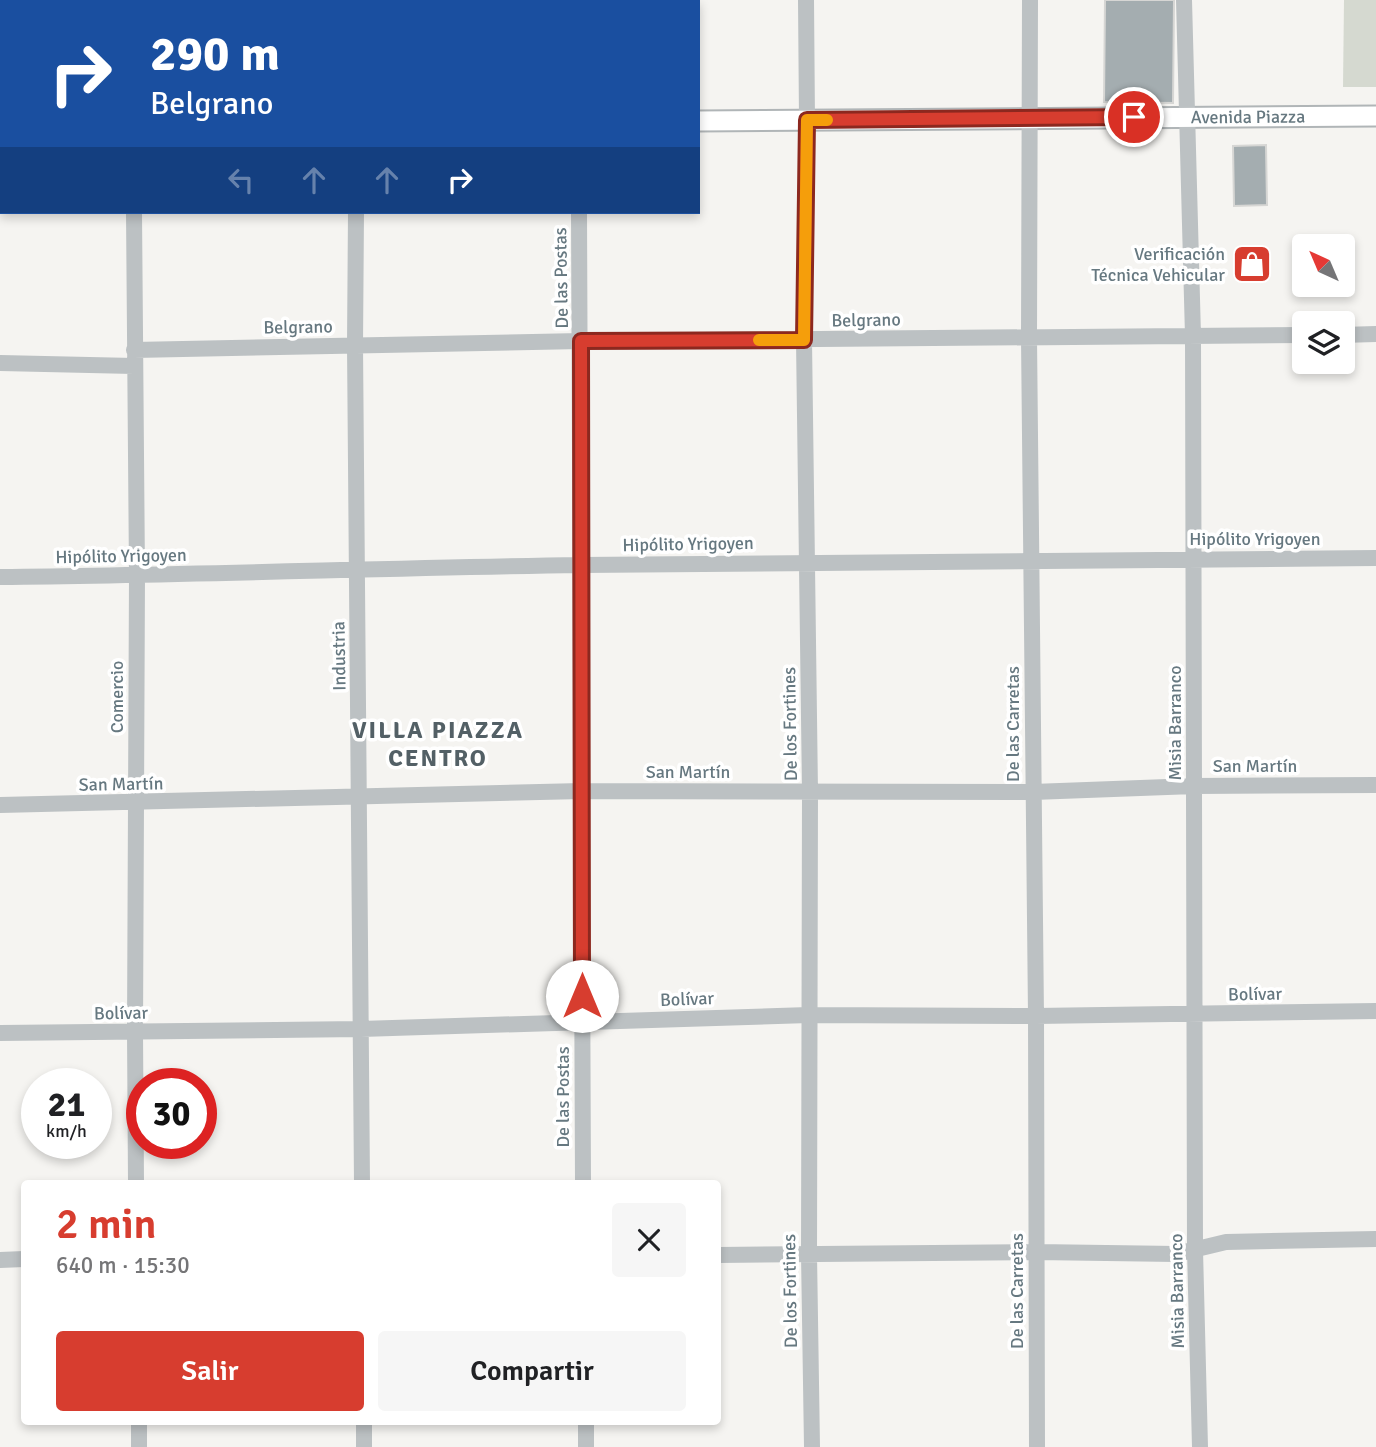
<!DOCTYPE html>
<html lang="es">
<head>
<meta charset="utf-8">
<style>
  :root { --surface:#fff; --page:#f6f6f6; --text:#202124; --muted:#757577; --accent:#d73d2f }
  body { margin:0; font-family:Signika,sans-serif; background:var(--page); color:var(--text); height:100vh; display:flex; flex-direction:column; font-size:26px; white-space:nowrap }
  * { box-sizing:border-box; margin:0 }
  p { font-size:23px; color:var(--muted) }
  .icon { flex:none; width:38px; height:38px; fill:none; stroke:currentColor; stroke-width:2; stroke-linecap:round; stroke-linejoin:round }
  .map { position:relative; flex:1; overflow:hidden }
  .drawer { position:absolute; left:21px; top:1180px; width:700px; height:245px; display:flex; flex-direction:column; background:var(--surface); border-radius:7px; box-shadow:0 4px 10px #0003 }
  .drawer>* { flex:none }
  .guide { position:absolute; left:0px; top:0px; width:700px; height:214px; box-shadow:0 4px 10px #0003; background:#1a4fa0; color:#fff; overflow:hidden }
  .needle { width:46px; rotate:316deg }
  .buttons { position:absolute; left:1292px; top:234px; display:grid; gap:14px }
  .buttons a { display:grid; place-items:center; width:63px; height:63px; border-radius:7px; background:var(--surface); box-shadow:0 4px 10px #0003; font-size:35px }
  .speed { position:absolute; left:21px; top:1068px; display:flex; gap:14px; font-size:35px; font-weight:700; text-align:center }
  .speed>* { display:grid; place-content:center; width:91px; height:91px; border-radius:50%; background:var(--surface); box-shadow:0 4px 10px #0003; line-height:1 }
  .speed small { font-size:18px; font-weight:400 }
  .speed .limit { border:10px solid #d22; background:#fff; color:#111 }
  .pin { position:absolute; display:grid; place-items:center; width:60px; height:60px; color:#fff; margin:-30px; border:4px solid #fff; border-radius:50%; box-shadow:0 2px 7px #0007 }
  .me { position:absolute; width:77px; margin:-38px; rotate:0deg; stroke-linejoin:round; filter:drop-shadow(0 0 5px #0008) }
  .turn { display:flex; align-items:center; gap:24px; height:147px; padding:0 35px; font-size:32px }
  .turn .icon { width:91px; height:91px; stroke-width:2.5 }
  .turn b { display:block; font-size:49px; line-height:60px }
  .lanes { display:flex; align-items:center; height:66px; padding:0 35px; background:#0003; justify-content:center; gap:35px; direction:ltr }
  .lanes .off { opacity:.35 }
  .round { display:grid; place-items:center; flex:none; width:74px; height:74px; border-radius:7px; background:var(--page) }
  .summary { display:flex; align-items:center; justify-content:space-between; height:119px; padding:0 35px }
  h1 { font-size:42px; font-weight:600; line-height:52px; color:var(--accent) }
  .action { display:flex; gap:14px; margin-top:auto; padding:14px 35px }
  .action a { flex:1; height:80px; border-radius:7px; background:var(--accent); color:#fff; font-size:28px; font-weight:600; line-height:80px; text-align:center }
  .action a+a { background:var(--page); color:var(--text) }
  .map>svg:first-child { display:block }
  .green { fill:#d5d9d0 }
  .building { fill:#a4adb0; stroke:#d6d6d4; stroke-width:2 }
  .lines { fill:none; stroke-linecap:round; stroke-linejoin:round }
  .major-casing { stroke:#b0b5b7; stroke-width:23 }
  .minor { stroke:#bcc1c3; stroke-width:16 }
  .major { stroke:#fff; stroke-width:19 }
  .route-casing { stroke:#8c281f; stroke-width:18 }
  .route { stroke:#d73d2f; stroke-width:12 }
  .slow { stroke:#f59e0b; stroke-width:12 }
  .labels { text-anchor:middle; dominant-baseline:central; stroke-width:7; stroke-linejoin:round; paint-order:stroke }
  .street-label { font-size:18px; fill:#667880; stroke:#fff }
  .poi-label { font-size:18px; fill:#667880; stroke:#fff; text-anchor:end }
  .district-label { font-size:24px; font-weight:bold; letter-spacing:2px; fill:#536066; stroke:#fff }
</style>
</head>
<body>
<div class="map">
<svg width="1376" height="1447" viewBox="0 0 1376 1447">
  <rect width="100%" height="100%" fill="#f5f4f1"/>
  <!-- green -->
  <path class="green" d="M1344,0H1376V87H1343Z"/>
  <!-- building -->
  <path class="building" d="M1105,0H1174L1173,103L1104,102Z
    M1266,145L1267,205L1234,206L1233,146Z"/>
  <g class="lines">
    <!-- major casing -->
    <g class="major-casing">
      <g id="major">
        <path id="s1" d="M698,121L1376,116"/>
        <path d="M0,124H2"/>
      </g>
    </g>
    <!-- minor -->
    <path class="minor" d="M132,0V2
      M355,0V2
      M806,0L807,120L804,340L810,792L809,1254L812,1447
      M1030,0L1029,338L1036,1016L1037,1447
      M1184,0L1193,336L1195,1250L1200,1447
      M579,2V0
      M134,212L137,575L135,1032L136,1183
      M356,212L355,345L362,1183
      M579,212L583,1183
      M1342,335L1376,334
      M134,350L581,341L1304,335
      M0,363L134,366
      M0,577C194,575 387,568 581,565C846,561 1111,559 1376,558
      M0,805L582,791L1033,792L1194,786L1376,785
      M0,1033L361,1029L809,1015L1036,1016L1376,1011
      M718,1255L1036,1252L1176,1254L1226,1242L1376,1239
      M0,1260L24,1259
      M139,1421V1447
      M364,1421V1447
      M586,1421V1447"/>
    <!-- major -->
    <use href="#major" class="major"/>
  </g>
  <g class="lines">
    <!-- route casing -->
    <g class="route-casing">
      <path id="route" d="M582,996L581,341L804,340L807,120L1134,117"/>
    </g>
    <!-- route -->
    <use href="#route" class="route"/>
    <!-- slow -->
    <path class="slow" d="M759,340H804L807,120H827"/>
  </g>
  <!-- icons -->
  <defs>
    <g id="shop-square" transform="scale(2.0125)"><rect x="-9" y="-9" width="18" height="18" rx="4" fill="#d73d2f" stroke="#fff"/><path d="M-5-2.5h2.3a2.7 3.5 0 0 1 5.4 0H5L5.5 6h-11ZM-1.5-2.5h3a1.5 2.3 0 0 0-3 0Z" fill="#fff"/></g>
  </defs>
  <g fill-rule="evenodd">
    <use href="#shop-square" x="1252" y="264"/>
  </g>
  <g class="labels">
    <!-- street labels -->
    <g class="street-label">
      <text stroke="none"><textPath href="#s1" startOffset="550">Avenida Piazza</textPath></text>
      <text transform="translate(561 278) rotate(-91)">De las Postas</text>
      <text transform="translate(866 320) rotate(-1)">Belgrano</text>
      <text transform="translate(298 327) rotate(-1)">Belgrano</text>
      <text x="1255" y="539">Hipólito Yrigoyen</text>
      <text transform="translate(688 544) rotate(-1)">Hipólito Yrigoyen</text>
      <text transform="translate(121 556) rotate(-1)">Hipólito Yrigoyen</text>
      <text transform="translate(339 656) rotate(-91)">Industria</text>
      <text transform="translate(117 697) rotate(-90)">Comercio</text>
      <text transform="translate(1175 723) rotate(-90)">Misia Barranco</text>
      <text transform="translate(790 724) rotate(-91)">De los Fortines</text>
      <text transform="translate(1013 724) rotate(-90)">De las Carretas</text>
      <text x="1255" y="766">San Martín</text>
      <text x="688" y="772">San Martín</text>
      <text transform="translate(121 784) rotate(-1)">San Martín</text>
      <text transform="translate(1255 994) rotate(-1)">Bolívar</text>
      <text transform="translate(687 999) rotate(-2)">Bolívar</text>
      <text transform="translate(121 1013) rotate(-1)">Bolívar</text>
      <text transform="translate(563 1097) rotate(-90)">De las Postas</text>
      <text transform="translate(790 1291) rotate(-91)">De los Fortines</text>
      <text transform="translate(1017 1291) rotate(-90)">De las Carretas</text>
      <text transform="translate(1177 1291) rotate(-91)">Misia Barranco</text>
    </g>
    <!-- poi labels -->
    <g class="poi-label">
      <text x="1225" y="254">Verificación<tspan x="1225" dy="21">Técnica Vehicular</tspan></text>
    </g>
    <!-- district labels -->
    <g class="district-label">
      <text x="438" y="730">VILLA PIAZZA<tspan x="438" dy="28">CENTRO</tspan></text>
    </g>
  </g>
</svg>
<div class="buttons">
<a><svg class="needle" viewBox="-14 -14 28 28"><path d="M0-13l5 13h-10z" fill="#e53935"/><path d="M0 13l5-13h-10z" fill="#757577"/></svg></a>
<a><svg class="icon" aria-label="layers" viewBox="0 0 24 24"><path d="M12 4l9 5-9 5-9-5zM3 14l9 5 9-5"/></svg></a>
</div>
<div class="speed"><div>21<small>km/h</small></div><div class="limit">30</div></div>
<div class="pin" style="left:1134px;top:117px;background:#d93025"><svg class="icon" aria-label="arrive" viewBox="0 0 24 24"><path d="M6 21V4h12l-3 4 3 4H6"/></svg></div>
<svg class="me" style="left:582px;top:996px" viewBox="-20 -20 40 40"><circle r="19" fill="#fff"/><path d="M0-13L10 11 0 6-10 11z" fill="#d73d2f"/></svg>
<div class="guide">
<div class="turn"><svg class="icon" aria-label="right" viewBox="0 0 24 24"><path d="M7 20v-9h11M14 6l5 5-5 5"/></svg><div><b>290 m</b>Belgrano</div></div>
<div class="lanes"><svg class="icon off" aria-label="left" viewBox="0 0 24 24"><path d="M17 20v-9H6M10 6l-5 5 5 5"/></svg><svg class="icon off" aria-label="ahead" viewBox="0 0 24 24"><path d="M12 20V5M6 11l6-6 6 6"/></svg><svg class="icon off" aria-label="ahead" viewBox="0 0 24 24"><path d="M12 20V5M6 11l6-6 6 6"/></svg><svg class="icon" aria-label="right" viewBox="0 0 24 24"><path d="M7 20v-9h11M14 6l5 5-5 5"/></svg></div>
</div>
<section class="drawer">
<div class="summary"><div><h1>2 min</h1><p>640 m · 15:30</p></div><a class="round"><svg class="icon" aria-label="close" viewBox="0 0 24 24"><path d="M6 6l12 12M18 6L6 18"/></svg></a></div>
<div class="action"><a>Salir</a><a>Compartir</a></div>
</section>
</div>
</body>
</html>
